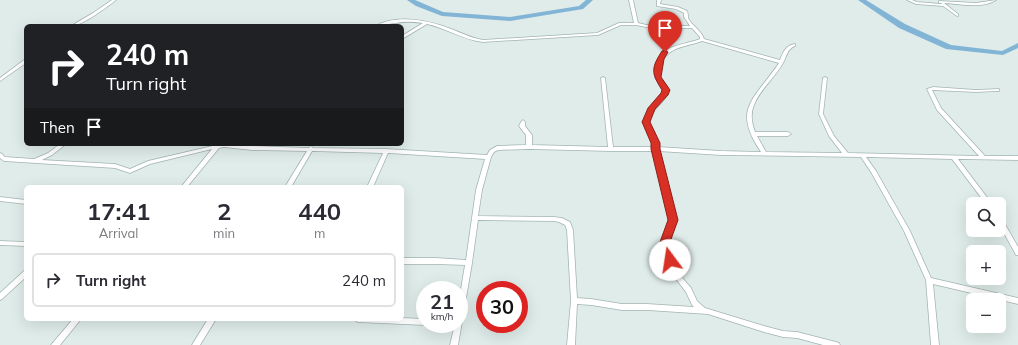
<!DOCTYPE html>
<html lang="en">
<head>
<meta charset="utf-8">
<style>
  :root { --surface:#fff; --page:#f7f7f7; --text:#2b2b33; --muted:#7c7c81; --line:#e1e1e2 }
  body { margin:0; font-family:Mulish,sans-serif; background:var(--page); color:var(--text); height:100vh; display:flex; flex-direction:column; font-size:15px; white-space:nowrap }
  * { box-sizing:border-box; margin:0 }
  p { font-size:13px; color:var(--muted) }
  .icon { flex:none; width:22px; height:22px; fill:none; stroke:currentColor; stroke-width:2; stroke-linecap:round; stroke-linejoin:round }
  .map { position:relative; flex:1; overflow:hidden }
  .side { position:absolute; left:24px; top:185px; width:380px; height:136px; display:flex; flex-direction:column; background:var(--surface); border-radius:6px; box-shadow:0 4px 16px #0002 }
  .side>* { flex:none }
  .hud { position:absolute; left:24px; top:24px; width:380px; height:122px; border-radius:6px; box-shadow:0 4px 16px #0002; background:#202124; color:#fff; overflow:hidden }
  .controls { position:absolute; left:966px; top:197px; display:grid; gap:8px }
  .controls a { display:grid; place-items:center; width:40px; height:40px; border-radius:6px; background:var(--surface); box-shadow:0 4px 16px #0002; font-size:20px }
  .speed { position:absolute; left:416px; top:281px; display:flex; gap:8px; font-size:20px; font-weight:700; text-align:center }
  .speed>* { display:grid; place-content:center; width:52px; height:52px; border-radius:50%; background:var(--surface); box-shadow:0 4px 16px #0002; line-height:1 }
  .speed small { font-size:10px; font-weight:400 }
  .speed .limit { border:6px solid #d22; background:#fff; color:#111 }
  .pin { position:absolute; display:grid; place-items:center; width:34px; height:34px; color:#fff; margin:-41px -17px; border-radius:50% 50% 50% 0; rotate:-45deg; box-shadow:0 0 4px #0007 }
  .pin .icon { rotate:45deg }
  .me { position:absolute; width:44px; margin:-22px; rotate:346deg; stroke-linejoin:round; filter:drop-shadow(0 0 3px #0008) }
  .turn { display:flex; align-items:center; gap:14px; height:84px; padding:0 16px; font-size:18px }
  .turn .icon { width:52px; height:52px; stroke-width:2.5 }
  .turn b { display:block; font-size:28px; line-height:34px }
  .then { display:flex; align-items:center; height:38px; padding:0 16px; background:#0003; gap:8px; font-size:15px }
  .eta { display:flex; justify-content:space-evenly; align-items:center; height:68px; text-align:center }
  .eta b { font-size:24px; font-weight:700; line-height:28px }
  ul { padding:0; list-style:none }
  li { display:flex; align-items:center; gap:12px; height:54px; margin:0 8px 6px; padding:0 8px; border:2px solid var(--line); border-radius:6px }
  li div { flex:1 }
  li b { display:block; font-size:15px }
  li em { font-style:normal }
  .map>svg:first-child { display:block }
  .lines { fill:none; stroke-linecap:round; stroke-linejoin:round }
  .river { fill:#82b4d6; fill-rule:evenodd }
  .minor-casing { stroke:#a2b4b2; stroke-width:1.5 }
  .minor { fill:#fff; fill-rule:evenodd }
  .route { fill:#d93025; stroke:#8d1f18 }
</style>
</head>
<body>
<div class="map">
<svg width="1018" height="345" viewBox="0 0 1018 345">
  <rect width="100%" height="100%" fill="#dfece9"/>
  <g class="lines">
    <!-- river -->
    <path class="river" d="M407,0H415L443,12L510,17L579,6L586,0H593L583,9L510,21L442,16L416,6Z
      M858,0H866L905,24L951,45L1002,51L1018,43V48L1003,55L946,49L899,28Z"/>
    <!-- minor casing -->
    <g class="minor-casing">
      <path id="minor" d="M112,0H116C107,7 82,26 71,26L93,13Z
        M629,0H633L638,23L651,26H690L684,17V13L676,9L657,6V0H661L660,4L678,7L687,11C688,13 688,16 688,18C692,26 702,31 704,39L780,60C783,52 786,45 795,44V46C787,49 787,56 783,63C775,78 760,89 754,105C750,114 752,124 755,132H788L791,134L788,136H757L766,152L842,153L829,136L819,114L823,78L825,77L827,78L823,114L834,136L848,153L979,156L937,110L927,89L933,87L976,90L999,89V91H997L976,92L932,90L941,108L985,156H1018V160L958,159L992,204H986L952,159L866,157L876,171L910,231L931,278L1018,298V304L933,284L939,345H931L926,280L904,231L871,172L861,157L721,155L658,151L676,220L668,241L679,274L691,288L697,301L705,308L764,326L783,331L797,332L836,342L839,343L840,345H823L797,338L783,337L764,332L708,314L647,310H622L591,305L577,304L575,345H567L571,301L567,230L565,225L559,222L554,221L478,220L472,263L458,345H450L454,328L442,326L441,324H459V301L465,265L436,264H402V258H436L466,260L476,190L485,159L388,153L373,187H367L383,153L312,151L291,187H285L307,151L252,150L224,147L219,148L187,187H181L212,149L150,164L130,173L115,168L4,161L0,158V153L2,154L5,157L34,159L48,153L60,144H66L52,155L42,160L115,164L130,169L148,161L221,144H230L252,146L309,148L311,146L313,148L386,149L487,155L490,150L497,146L526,145V135L519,126L521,122L523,120L525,122V126L532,135V145L608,147L601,78L603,77L605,78L613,147H652V143L644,121C646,115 649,110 653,105C656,102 661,98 663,93C665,86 657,82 655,77C654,73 655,68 656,65C664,43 682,46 700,39V37L692,28H651L636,25H621L598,35L483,42C463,40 446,28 427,24L402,39V36L423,23C414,22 406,21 397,23C390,23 383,26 375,26C397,14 429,20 451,29C462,33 471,38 483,40L597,33L619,23H634ZM702,41L779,63C755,99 731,108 761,152L721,151L658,147V143L648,121C652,109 665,102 668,93C670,86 662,82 660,77C658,73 659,68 661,64C668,46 687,47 702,41ZM529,149L611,151H653L670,220L662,241L673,275L686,292L692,305L694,307L647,304H622L591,299L577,298L573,230L570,222L562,218L554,217L478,216L482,190L491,157L494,152L498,150Z
        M907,0H912L917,2L941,4L942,3H939V1L976,3L996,0C982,9 960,4 944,3L958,14V16H957L943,6L916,4Z
        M24,60H26V63L0,81V78Z
        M0,197L26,200V204L0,201Z
        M999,217H1001L1018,247V255H1016L999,224Z
        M0,241L26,242V246L0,245Z
        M26,270V277L2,299L0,300V293L24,271Z
        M402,318L425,319V324H428L425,325L358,322L356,321L354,319H402Z
        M73,319H81L60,345H51Z
        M208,319H216L200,345H192Z"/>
    </g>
    <!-- minor -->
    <use href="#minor" class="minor"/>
  </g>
  <!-- route -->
  <path class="route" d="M665,50L668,52L664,59L661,77L670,90L668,95L655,109L650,122L660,143V149L678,220L670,242L676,260L674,263L670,264L666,263L660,242L668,220L651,149V143L642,122L648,108L661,93L662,90C651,73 651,68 662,51Z"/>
</svg>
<div class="controls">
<a><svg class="icon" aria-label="search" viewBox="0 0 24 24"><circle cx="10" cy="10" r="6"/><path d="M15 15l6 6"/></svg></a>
<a>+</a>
<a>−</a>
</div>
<div class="speed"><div>21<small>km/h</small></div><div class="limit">30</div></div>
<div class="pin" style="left:665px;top:52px;background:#d93025"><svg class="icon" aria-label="arrive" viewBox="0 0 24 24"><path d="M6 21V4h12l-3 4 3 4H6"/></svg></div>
<svg class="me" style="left:670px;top:260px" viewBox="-20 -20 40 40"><circle r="19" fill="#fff"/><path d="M0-13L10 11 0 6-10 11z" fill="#d93025"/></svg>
<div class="hud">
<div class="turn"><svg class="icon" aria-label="right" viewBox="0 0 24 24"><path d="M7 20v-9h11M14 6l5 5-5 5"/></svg><div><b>240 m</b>Turn right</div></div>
<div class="then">Then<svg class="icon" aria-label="arrive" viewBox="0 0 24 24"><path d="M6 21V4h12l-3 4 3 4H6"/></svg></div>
</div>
<section class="side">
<div class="eta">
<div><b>17:41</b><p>Arrival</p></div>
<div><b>2</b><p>min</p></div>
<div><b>440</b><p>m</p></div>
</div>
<ul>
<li><svg class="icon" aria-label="right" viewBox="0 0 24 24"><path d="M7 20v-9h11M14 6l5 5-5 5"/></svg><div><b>Turn right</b></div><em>240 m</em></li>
</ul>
</section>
</div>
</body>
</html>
